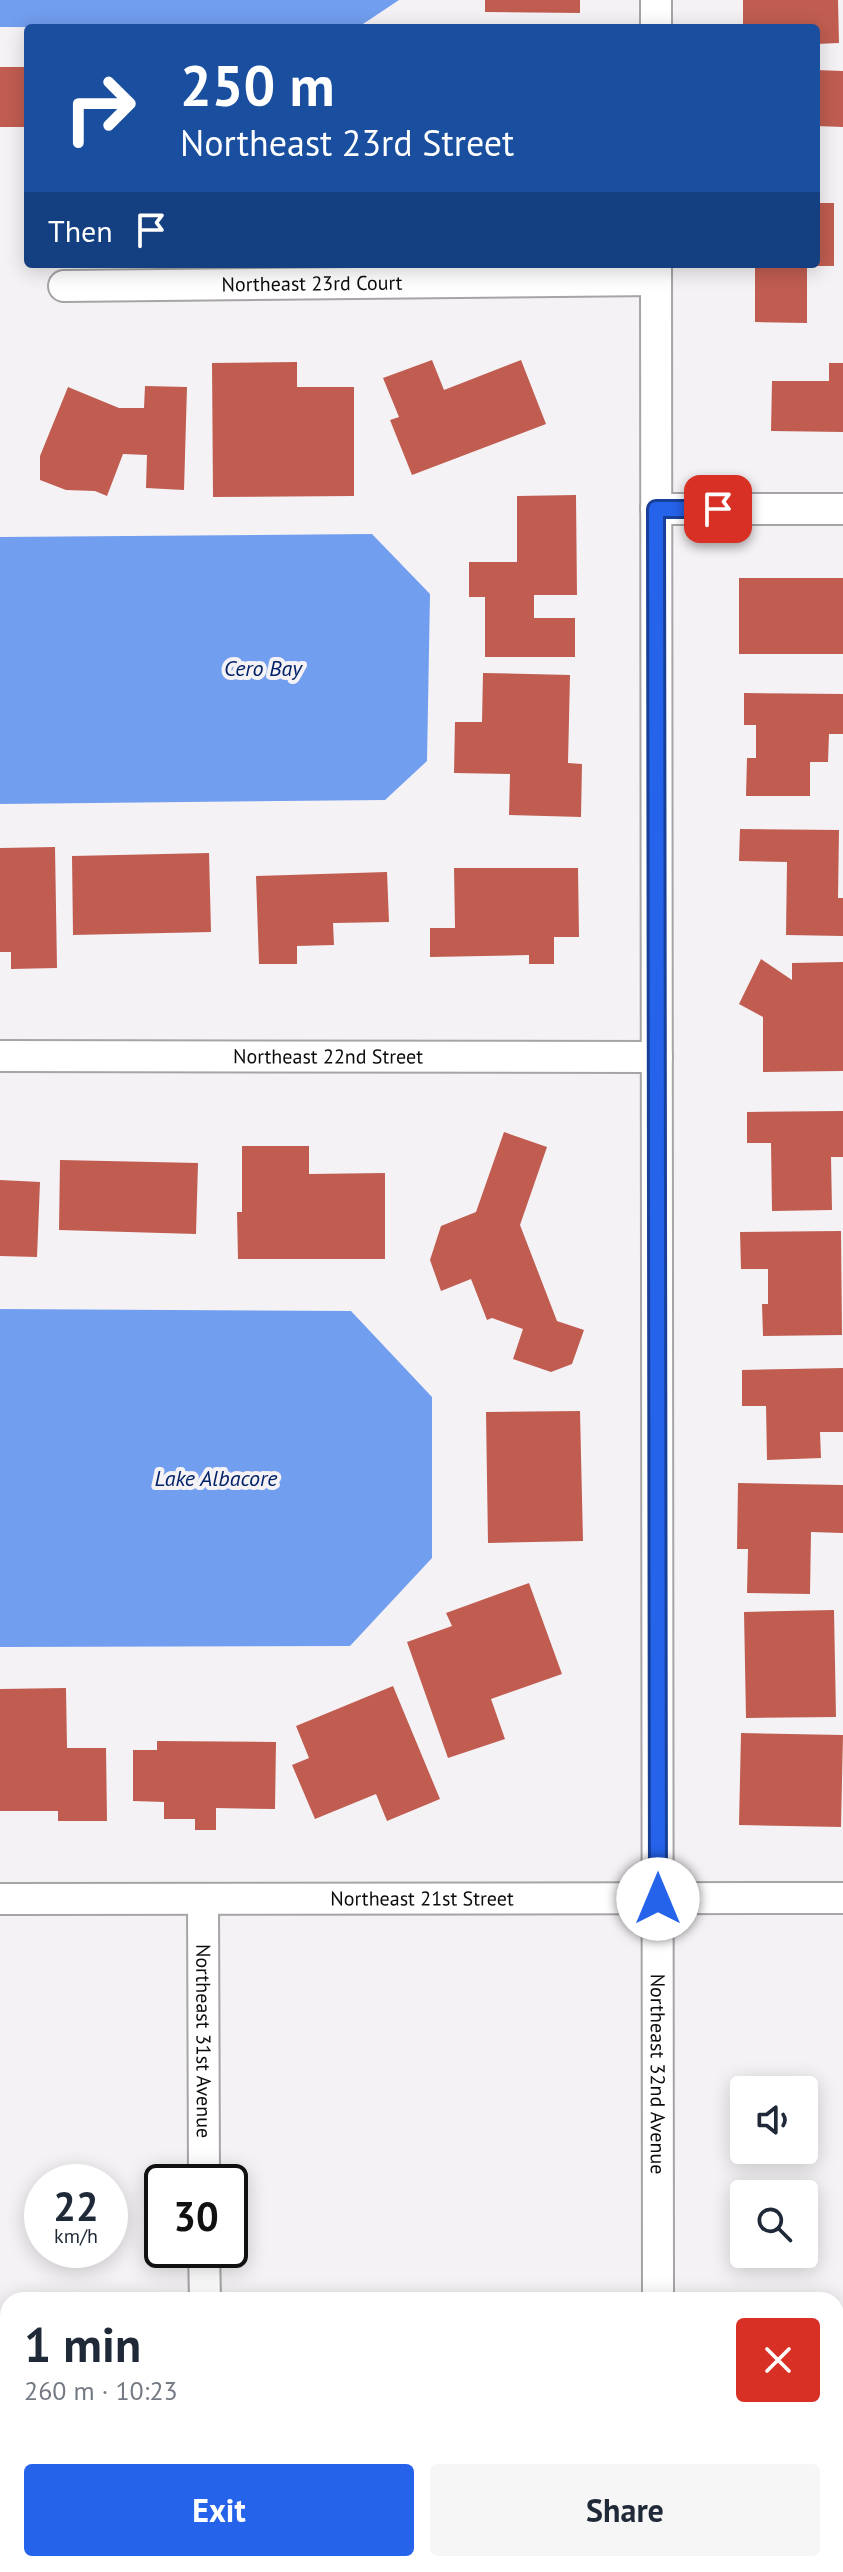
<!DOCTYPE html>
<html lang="en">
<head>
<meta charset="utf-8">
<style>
  :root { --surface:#fff; --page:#f6f6f7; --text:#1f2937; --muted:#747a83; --accent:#2563eb }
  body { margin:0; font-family:"PT Sans",sans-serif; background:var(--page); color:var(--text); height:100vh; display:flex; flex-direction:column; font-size:30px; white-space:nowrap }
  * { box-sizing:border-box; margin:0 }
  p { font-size:26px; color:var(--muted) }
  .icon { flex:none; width:44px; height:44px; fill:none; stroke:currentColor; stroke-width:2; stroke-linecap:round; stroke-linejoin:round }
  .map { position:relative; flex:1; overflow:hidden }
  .sheet { position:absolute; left:0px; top:2292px; width:844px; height:280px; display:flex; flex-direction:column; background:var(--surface); border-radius:24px 24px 0 0; box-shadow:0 4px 20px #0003 }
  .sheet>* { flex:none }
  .banner { position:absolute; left:24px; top:24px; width:796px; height:244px; border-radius:8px; box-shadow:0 4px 20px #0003; background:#1a4fa0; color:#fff; overflow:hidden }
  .buttons { position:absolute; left:730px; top:2076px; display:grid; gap:16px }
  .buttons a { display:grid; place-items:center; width:88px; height:88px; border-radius:8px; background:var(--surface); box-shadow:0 4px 20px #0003; font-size:40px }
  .speed { position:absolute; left:24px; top:2164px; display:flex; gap:16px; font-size:40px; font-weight:700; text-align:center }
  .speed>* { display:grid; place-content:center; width:104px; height:104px; border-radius:50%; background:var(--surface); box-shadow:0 4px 20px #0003; line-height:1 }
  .speed small { font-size:20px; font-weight:400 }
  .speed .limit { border:4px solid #111; border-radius:12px; background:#fff; color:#111 }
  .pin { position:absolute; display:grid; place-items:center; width:68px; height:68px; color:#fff; margin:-34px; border-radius:16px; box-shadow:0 4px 12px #0006 }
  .me { position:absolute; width:88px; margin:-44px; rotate:0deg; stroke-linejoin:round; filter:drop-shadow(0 0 6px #0008) }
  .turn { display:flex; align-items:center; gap:28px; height:168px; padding:0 24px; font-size:36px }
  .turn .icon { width:104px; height:104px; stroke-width:2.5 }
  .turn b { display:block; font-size:56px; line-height:68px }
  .then { display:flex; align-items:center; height:76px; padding:0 24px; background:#0003; gap:16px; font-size:30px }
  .round { display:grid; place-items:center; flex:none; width:84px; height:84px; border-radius:8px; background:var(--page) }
  .overview { display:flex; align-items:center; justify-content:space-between; height:136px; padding:0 24px }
  h1 { font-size:48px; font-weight:700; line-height:60px }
  .action { display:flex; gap:16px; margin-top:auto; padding:16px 24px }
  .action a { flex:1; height:92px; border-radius:8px; background:var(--accent); color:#fff; font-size:32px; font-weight:700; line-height:92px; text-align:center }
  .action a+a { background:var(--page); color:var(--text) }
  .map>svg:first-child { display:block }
  .water { fill:#729eef }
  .building { fill:#c05d50 }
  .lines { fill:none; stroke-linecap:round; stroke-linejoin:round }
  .street-casing { stroke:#a7a4a7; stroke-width:34 }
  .street { stroke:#fff; stroke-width:30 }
  .route-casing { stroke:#184099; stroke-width:20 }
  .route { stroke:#2563eb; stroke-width:14 }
  .labels { text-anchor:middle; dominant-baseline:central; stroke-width:8; stroke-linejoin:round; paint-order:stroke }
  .street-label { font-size:20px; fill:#0c0b0c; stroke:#f5f2f6 }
  .water-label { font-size:22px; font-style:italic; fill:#022268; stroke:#f5f2f6 }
</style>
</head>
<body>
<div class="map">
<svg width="843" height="2572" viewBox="0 0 843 2572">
  <rect width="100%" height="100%" fill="#f5f2f6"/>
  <!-- water -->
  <path class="water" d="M0,0H399L357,28L0,27Z
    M372,534L430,594L427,761L385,800L0,804V537Z
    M0,1309L351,1311L432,1397V1558L350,1646L0,1647Z"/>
  <!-- building -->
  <path class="building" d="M485,0H580V13L485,12Z
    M743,0H838L839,43L816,44V28H743Z
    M0,67H24V127H0Z
    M816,70L843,71V127L816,126Z
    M816,203H834V266H816Z
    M755,264H807V323L755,322Z
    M432,360L444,390L521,360L546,424L412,475L390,420L399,417L383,378Z
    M297,362V387H354V496L213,497L212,363Z
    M829,363H843V432L771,431L772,381H829Z
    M145,386L187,387L184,490L146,488L147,455L123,454L107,496L95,491L66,490L40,480V456L68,387L119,408H144Z
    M576,495L577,595H534V618H575V657H485V597H469V562H517V496Z
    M739,578H843V654H739Z
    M483,673L570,675L568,763L582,764L581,817L509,815L510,774L454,773L455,722H482Z
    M744,693L843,694V734H829L828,762H810V796H746L747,758H756V725H744Z
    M740,829L839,830L838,898H843V936L786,935L787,862L739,861Z
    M55,847L57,968L11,969V952H0V848Z
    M209,853L211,932L73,935L72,856Z
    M454,868H578L579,937H554V964H529V955L430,957V928H455Z
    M387,872L389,922L333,923L334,945L297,946V964H259L256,876Z
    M761,959L792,980V963L843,962V1071L763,1072V1017L739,1004Z
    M843,1111V1157H831L832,1210L772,1211L771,1143H747V1112Z
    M504,1132L547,1147L520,1225L557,1321L584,1330L572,1364L551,1372L513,1359L523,1329L492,1318L487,1320L471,1279L441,1291L430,1260L441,1226L476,1212Z
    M242,1146H309V1174L385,1173V1259H238L237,1212H242Z
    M60,1160L198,1163L196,1234L59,1230Z
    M0,1180L40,1182L37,1257L0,1256Z
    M841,1231L842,1335L763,1336L762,1304H768V1269H741L740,1232Z
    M843,1368V1432H820L821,1458L767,1460L766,1406H742V1370Z
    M580,1411L583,1541L488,1543L486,1412Z
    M738,1483L843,1485V1533L811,1532L810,1594L747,1593L748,1549H737Z
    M529,1583L562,1674L491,1699L505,1739L448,1758L407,1642L452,1626L446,1613Z
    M834,1610L836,1717L746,1718L744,1612Z
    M393,1686L440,1799L387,1821L376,1794L315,1819L292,1765L309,1758L296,1726Z
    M66,1688L67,1748H106L107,1821H58V1811H0V1689Z
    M741,1733L843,1735L841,1827L739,1825Z
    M157,1741L276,1742L275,1809L216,1808V1830H195V1819H164V1802L133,1801V1750H157Z
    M284,2564H356V2570H284Z"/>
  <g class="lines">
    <!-- street casing -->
    <g class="street-casing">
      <g id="street">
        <path d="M656,0V28"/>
        <path id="s1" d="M656,264L658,2300"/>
        <path id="s2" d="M64,286L656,280"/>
        <path d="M656,509H843"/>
        <path id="s3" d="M0,1056L657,1057"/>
        <path id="s4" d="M0,1899L843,1898"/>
        <path id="s5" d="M203,1899L204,2182"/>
        <path d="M204,2250L205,2300"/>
        <path d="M205,2564V2572"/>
        <path d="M658,2564V2572"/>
      </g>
    </g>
    <!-- street -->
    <use href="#street" class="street"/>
  </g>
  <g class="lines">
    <!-- route casing -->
    <g class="route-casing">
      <path id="route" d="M658,1899L656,509H718"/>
    </g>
    <!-- route -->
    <use href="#route" class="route"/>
  </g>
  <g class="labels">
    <!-- street labels -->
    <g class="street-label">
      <text stroke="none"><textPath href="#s2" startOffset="248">Northeast 23rd Court</textPath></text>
      <text stroke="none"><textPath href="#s3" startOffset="328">Northeast 22nd Street</textPath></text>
      <text stroke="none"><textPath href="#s4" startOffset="422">Northeast 21st Street</textPath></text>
      <text stroke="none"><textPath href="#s5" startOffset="142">Northeast 31st Avenue</textPath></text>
      <text stroke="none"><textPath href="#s1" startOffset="1810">Northeast 32nd Avenue</textPath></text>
    </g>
    <!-- water labels -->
    <g class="water-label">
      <text x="263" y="668">Cero Bay</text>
      <text x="216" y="1478">Lake Albacore</text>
    </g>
  </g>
</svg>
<div class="buttons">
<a><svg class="icon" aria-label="sound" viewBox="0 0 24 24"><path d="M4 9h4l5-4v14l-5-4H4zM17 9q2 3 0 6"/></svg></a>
<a><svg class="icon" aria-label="search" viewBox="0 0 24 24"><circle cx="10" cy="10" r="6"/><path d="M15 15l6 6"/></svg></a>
</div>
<div class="speed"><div>22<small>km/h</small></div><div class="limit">30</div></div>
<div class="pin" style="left:718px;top:509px;background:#d93025"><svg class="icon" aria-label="arrive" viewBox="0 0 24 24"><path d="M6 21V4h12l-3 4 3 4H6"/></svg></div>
<svg class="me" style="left:658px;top:1899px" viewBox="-20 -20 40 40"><circle r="19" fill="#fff"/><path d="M0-13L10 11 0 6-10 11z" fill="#2563eb"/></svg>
<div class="banner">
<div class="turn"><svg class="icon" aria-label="right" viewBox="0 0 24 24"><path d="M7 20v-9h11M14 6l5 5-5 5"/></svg><div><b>250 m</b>Northeast 23rd Street</div></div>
<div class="then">Then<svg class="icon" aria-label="arrive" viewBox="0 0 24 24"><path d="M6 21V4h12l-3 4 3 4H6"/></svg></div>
</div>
<section class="sheet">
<div class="overview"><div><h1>1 min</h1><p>260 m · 10:23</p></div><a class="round" style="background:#d93025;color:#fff"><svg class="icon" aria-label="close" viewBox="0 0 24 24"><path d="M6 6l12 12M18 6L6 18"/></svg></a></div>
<div class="action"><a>Exit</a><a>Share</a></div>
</section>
</div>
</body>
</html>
